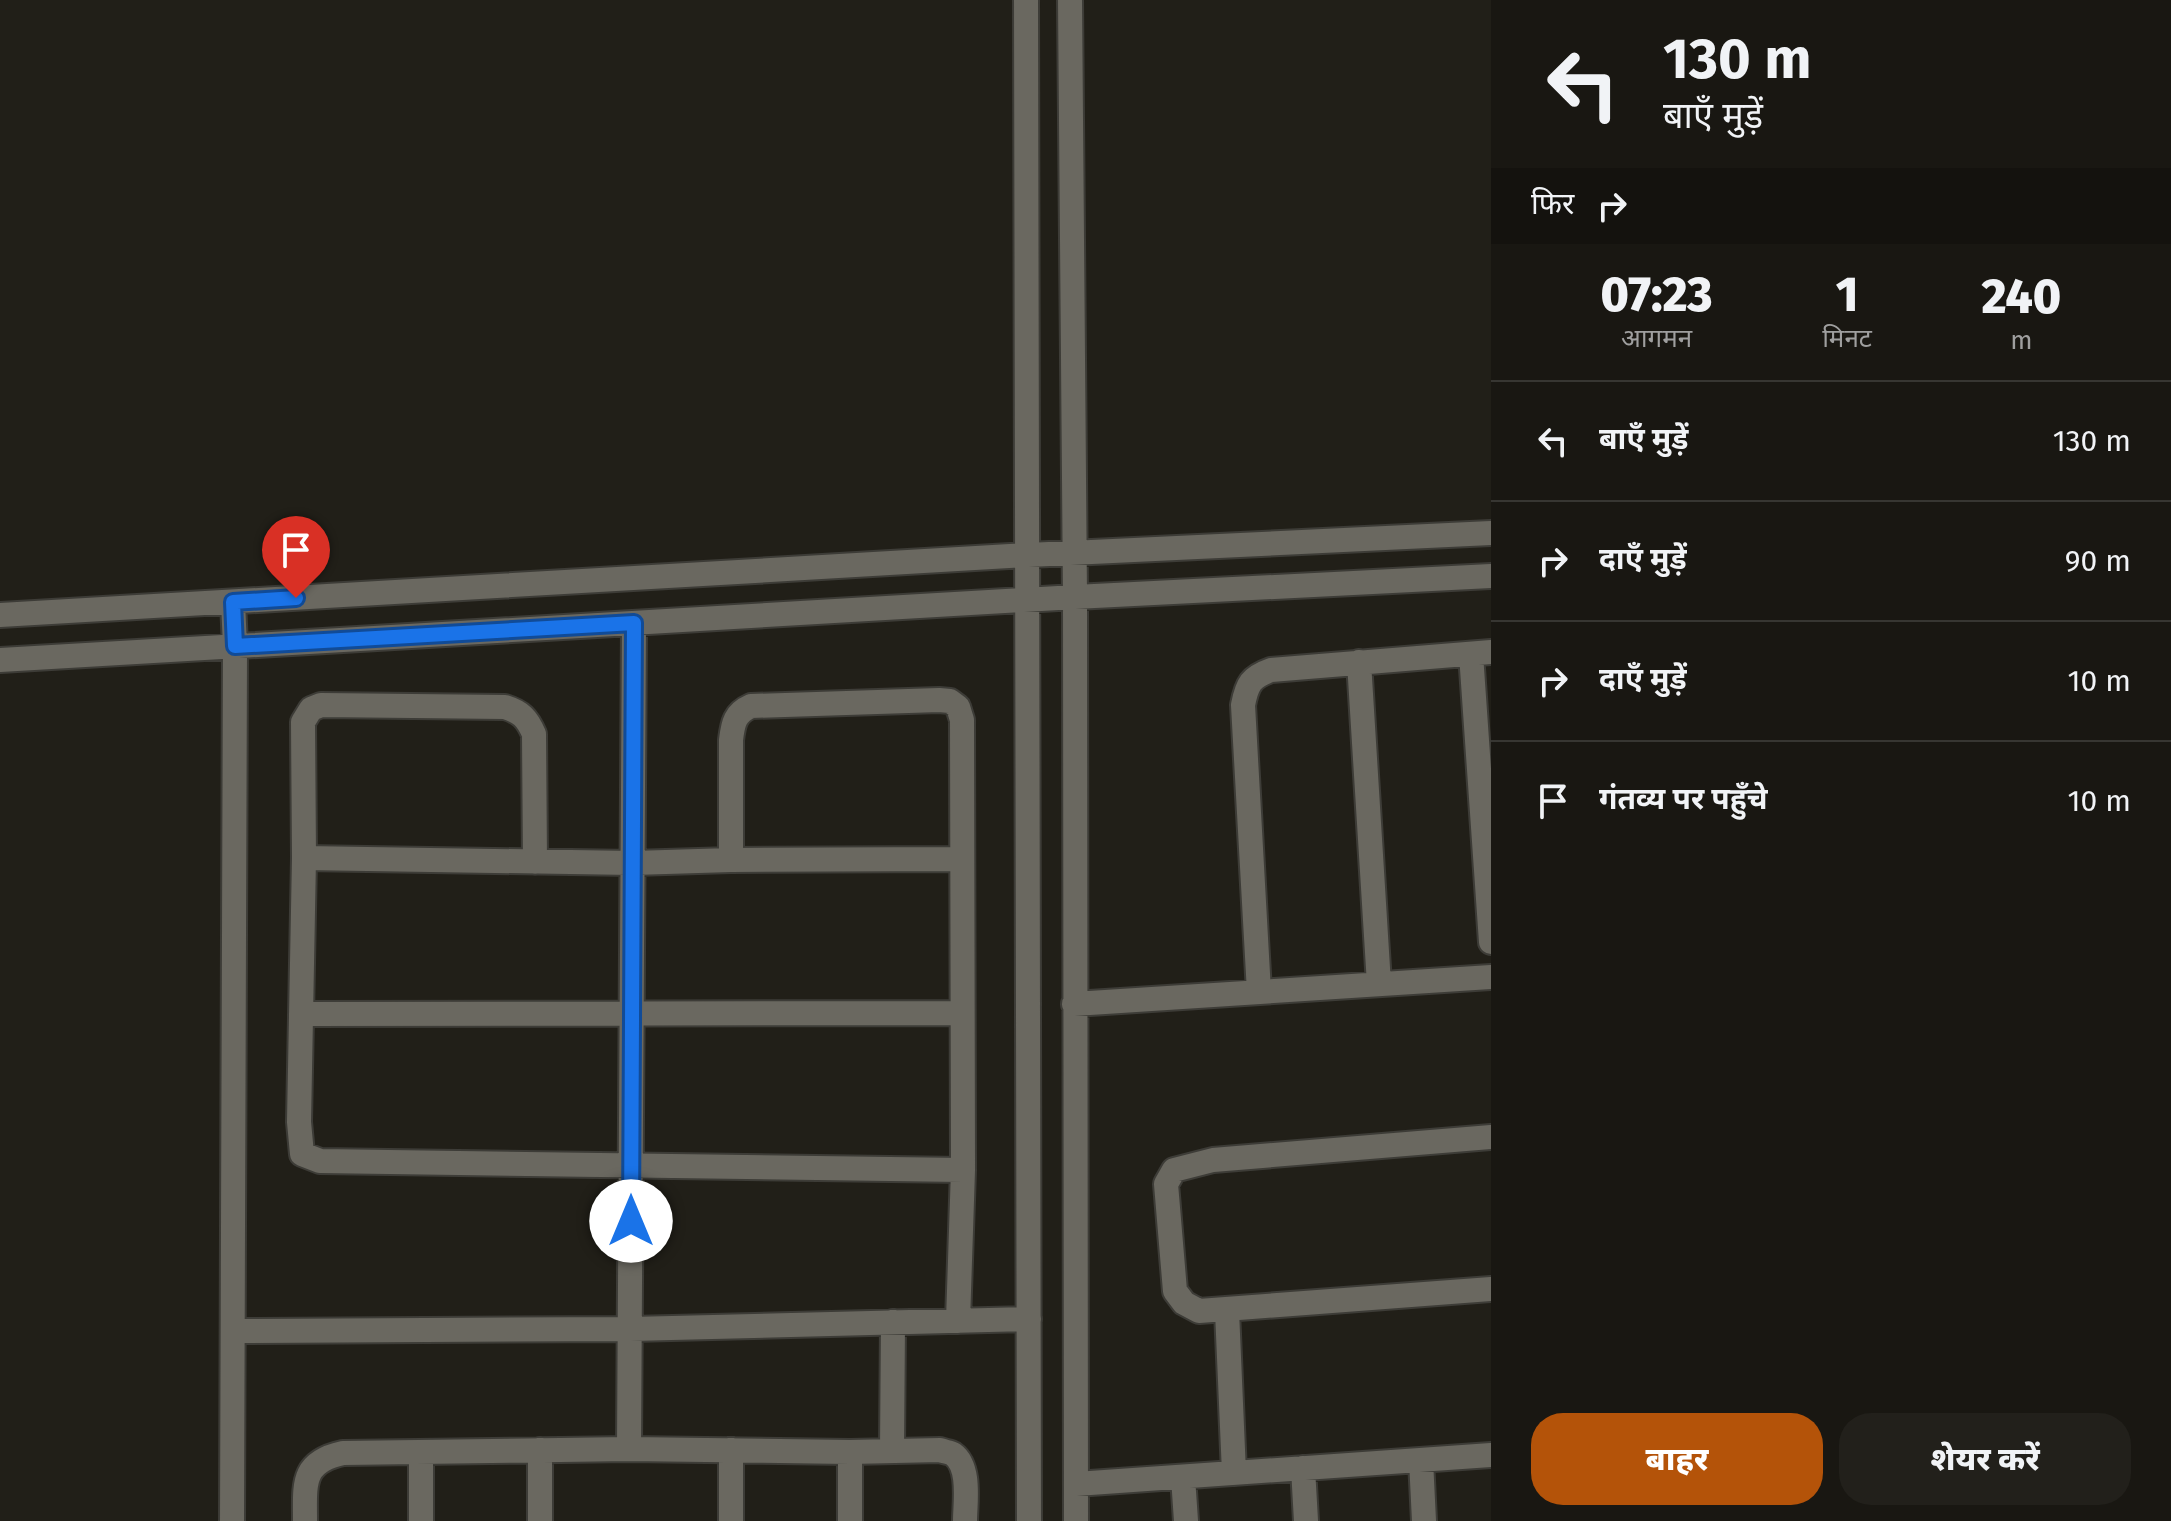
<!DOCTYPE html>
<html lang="hi">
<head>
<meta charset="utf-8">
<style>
  :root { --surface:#191712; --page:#22201b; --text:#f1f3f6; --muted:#9f9f9f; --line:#373632; --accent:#b45309 }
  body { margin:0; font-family:"Fira Sans","Noto Sans Devanagari",sans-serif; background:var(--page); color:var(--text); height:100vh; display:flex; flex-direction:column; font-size:30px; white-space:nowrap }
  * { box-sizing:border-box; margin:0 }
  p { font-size:26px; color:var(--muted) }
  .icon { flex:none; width:44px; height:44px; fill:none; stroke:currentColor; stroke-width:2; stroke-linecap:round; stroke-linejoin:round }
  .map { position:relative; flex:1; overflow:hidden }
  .side { display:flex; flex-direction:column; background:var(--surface); width:680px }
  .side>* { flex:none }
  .top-card { background:#191712; color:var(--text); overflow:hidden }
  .pin { position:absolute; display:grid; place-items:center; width:68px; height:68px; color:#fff; margin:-82px -34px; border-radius:50% 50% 50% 0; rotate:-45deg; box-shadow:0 0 8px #0007 }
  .pin .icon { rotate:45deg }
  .me { position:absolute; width:88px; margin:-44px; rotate:0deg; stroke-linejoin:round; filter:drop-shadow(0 0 6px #0008) }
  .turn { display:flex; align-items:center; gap:28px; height:168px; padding:0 40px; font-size:36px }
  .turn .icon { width:104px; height:104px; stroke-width:2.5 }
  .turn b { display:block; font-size:56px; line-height:68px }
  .then { display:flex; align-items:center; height:76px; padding:0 40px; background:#0003; gap:16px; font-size:30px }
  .eta { display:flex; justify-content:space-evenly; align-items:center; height:136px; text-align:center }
  .eta b { font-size:48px; font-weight:800; line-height:56px }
  .cta { display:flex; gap:16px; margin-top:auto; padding:16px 40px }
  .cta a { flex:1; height:92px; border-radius:32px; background:var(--accent); color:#fff; font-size:32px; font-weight:800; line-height:92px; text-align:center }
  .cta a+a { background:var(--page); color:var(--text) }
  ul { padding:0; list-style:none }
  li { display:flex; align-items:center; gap:24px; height:120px; padding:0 40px; border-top:2px solid var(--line) }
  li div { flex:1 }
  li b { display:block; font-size:30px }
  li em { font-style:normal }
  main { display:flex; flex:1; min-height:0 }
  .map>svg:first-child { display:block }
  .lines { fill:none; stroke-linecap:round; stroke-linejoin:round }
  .street-casing { stroke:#3d3c37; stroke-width:28 }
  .street { stroke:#6a6860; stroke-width:24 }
  .route-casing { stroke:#114b97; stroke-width:20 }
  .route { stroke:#1a73e8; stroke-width:14 }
</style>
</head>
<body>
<main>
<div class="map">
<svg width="1491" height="1521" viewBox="0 0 1491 1521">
  <rect width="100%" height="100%" fill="#211f18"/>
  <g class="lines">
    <!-- street casing -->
    <g class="street-casing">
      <path id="street" d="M1026,0L1029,1521
        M1070,0L1075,597L1076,1521
        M0,615L1028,555L1491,533
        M1471,654L1491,942
        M0,660L1075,597L1491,576
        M1359,662L1379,984
        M304,858L633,863L731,860L962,859
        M731,860V740C733,723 735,713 751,706L939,700L950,701L958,707L962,720L963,1170L958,1321
        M535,862L534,734C527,718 521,712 505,707L321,705L311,709L303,722L304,858L299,1122L302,1154L320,1161L963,1170
        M1259,992L1243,705C1247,684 1251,677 1271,670L1491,652
        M1074,1004L1491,977
        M301,1014L962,1013
        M1491,1137L1213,1160L1174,1170L1166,1184L1175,1291L1184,1303L1199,1311L1491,1289
        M1227,1311L1234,1473
        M233,1331L631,1329L1029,1319
        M629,1449L634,623
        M892,1450L893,1322
        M850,1452V1521
        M421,1453V1521
        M1421,1460L1424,1521
        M1303,1468L1306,1521
        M1183,1477L1186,1521
        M1076,1484L1491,1455
        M232,1521L235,646L233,602
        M305,1521C305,1484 301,1462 343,1453L629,1449L850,1452L940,1450C945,1452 950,1452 953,1454C971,1467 965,1503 965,1521
        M540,1521V1450
        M731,1521V1450"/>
    </g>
    <!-- street -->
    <use href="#street" class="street"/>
  </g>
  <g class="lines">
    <!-- route casing -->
    <g class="route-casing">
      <path id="route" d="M296,598L233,602L235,646L634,623L631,1221"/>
    </g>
    <!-- route -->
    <use href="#route" class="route"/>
  </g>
</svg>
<div class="pin" style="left:296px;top:598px;background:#d93025"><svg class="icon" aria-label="arrive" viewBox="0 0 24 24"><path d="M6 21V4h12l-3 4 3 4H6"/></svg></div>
<svg class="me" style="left:631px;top:1221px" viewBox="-20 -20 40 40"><circle r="19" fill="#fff"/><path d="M0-13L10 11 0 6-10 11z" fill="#1a73e8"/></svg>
</div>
<section class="side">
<div class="top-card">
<div class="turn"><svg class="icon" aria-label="left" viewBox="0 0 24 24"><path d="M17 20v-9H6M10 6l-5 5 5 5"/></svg><div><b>130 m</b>बाएँ मुड़ें</div></div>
<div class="then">फिर<svg class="icon" aria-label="right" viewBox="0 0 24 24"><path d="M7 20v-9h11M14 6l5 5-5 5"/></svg></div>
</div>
<div class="eta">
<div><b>07:23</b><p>आगमन</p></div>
<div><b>1</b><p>मिनट</p></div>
<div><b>240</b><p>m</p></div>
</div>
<ul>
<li><svg class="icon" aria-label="left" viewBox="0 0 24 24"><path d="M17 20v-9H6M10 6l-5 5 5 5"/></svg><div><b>बाएँ मुड़ें</b></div><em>130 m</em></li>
<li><svg class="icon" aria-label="right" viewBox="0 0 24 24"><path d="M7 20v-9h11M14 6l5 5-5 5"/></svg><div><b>दाएँ मुड़ें</b></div><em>90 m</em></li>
<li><svg class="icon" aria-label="right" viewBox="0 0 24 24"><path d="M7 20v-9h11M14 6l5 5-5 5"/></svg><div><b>दाएँ मुड़ें</b></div><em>10 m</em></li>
<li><svg class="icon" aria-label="arrive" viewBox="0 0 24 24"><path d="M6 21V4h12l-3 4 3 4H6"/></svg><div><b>गंतव्य पर पहुँचे</b></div><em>10 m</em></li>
</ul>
<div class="cta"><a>बाहर</a><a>शेयर करें</a></div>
</section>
</main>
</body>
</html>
